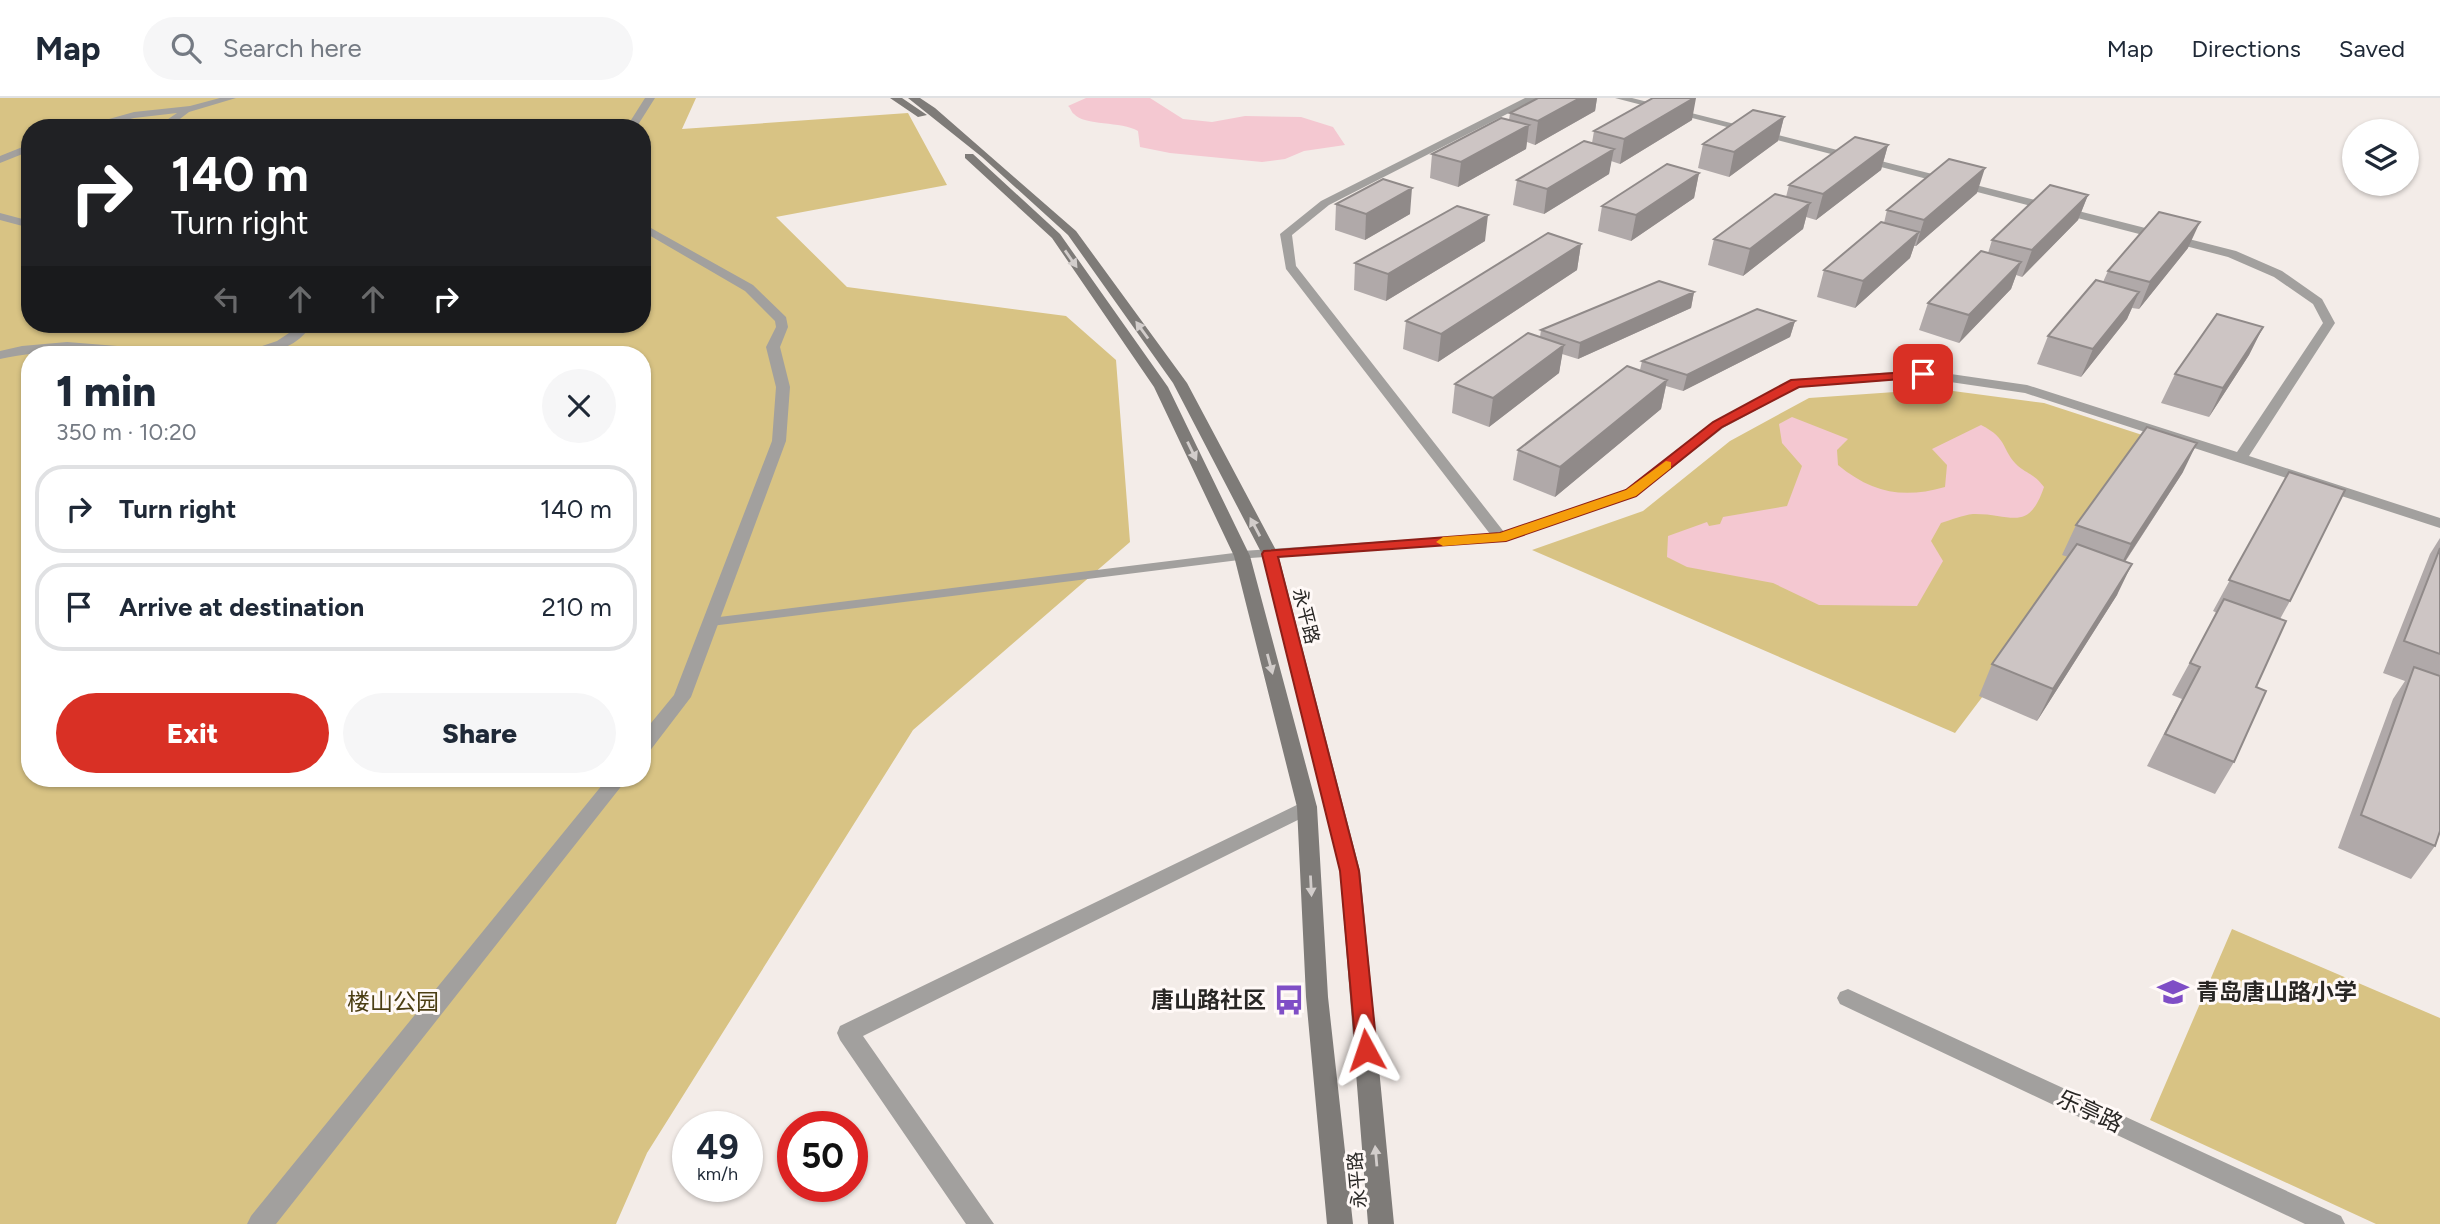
<!DOCTYPE html>
<html lang="en">
<head>
<meta charset="utf-8">
<style>
  :root { --surface:#fff; --page:#f6f6f7; --text:#1f2937; --muted:#747a83; --line:#e0e1e3; --accent:#d93025 }
  body { margin:0; font-family:Figtree,"Noto Sans SC",sans-serif; background:var(--page); color:var(--text); height:100vh; display:flex; flex-direction:column; font-size:26px; white-space:nowrap }
  * { box-sizing:border-box; margin:0 }
  p { font-size:23px; color:var(--muted) }
  .icon { flex:none; width:38px; height:38px; fill:none; stroke:currentColor; stroke-width:2; stroke-linecap:round; stroke-linejoin:round }
  .map { position:relative; flex:1; overflow:hidden }
  .drawer { position:absolute; left:21px; top:248px; width:630px; height:441px; display:flex; flex-direction:column; background:var(--surface); border-radius:28px; box-shadow:0 2px 5px #0004 }
  .drawer>* { flex:none }
  .banner { position:absolute; left:21px; top:21px; width:630px; height:214px; border-radius:28px; box-shadow:0 2px 5px #0004; background:#202124; color:#fff; overflow:hidden }
  .buttons { position:absolute; left:2342px; top:21px; display:grid; gap:14px }
  .buttons a { display:grid; place-items:center; width:77px; height:77px; border-radius:50%; background:var(--surface); box-shadow:0 2px 5px #0004; font-size:35px }
  .speed { position:absolute; left:672px; top:1013px; display:flex; gap:14px; font-size:35px; font-weight:700; text-align:center }
  .speed>* { display:grid; place-content:center; width:91px; height:91px; border-radius:50%; background:var(--surface); box-shadow:0 2px 5px #0004; line-height:1 }
  .speed small { font-size:18px; font-weight:400 }
  .speed .limit { border:10px solid #d22; background:#fff; color:#111 }
  .pin { position:absolute; display:grid; place-items:center; width:60px; height:60px; color:#fff; margin:-30px; border-radius:14px; box-shadow:0 4px 10px #0006 }
  .me { position:absolute; width:77px; margin:-38px; rotate:355deg; stroke-linejoin:round; filter:drop-shadow(0 0 5px #0008) }
  .turn { display:flex; align-items:center; gap:24px; height:147px; padding:0 35px; font-size:32px }
  .turn .icon { width:91px; height:91px; stroke-width:2.5 }
  .turn b { display:block; font-size:49px; line-height:60px }
  .lanes { display:flex; align-items:center; height:66px; padding:0 35px; background:#0003; justify-content:center; gap:35px; direction:ltr }
  .lanes .off { opacity:.35 }
  .round { display:grid; place-items:center; flex:none; width:74px; height:74px; border-radius:37px; background:var(--page) }
  .head { display:flex; align-items:center; justify-content:space-between; height:119px; padding:0 35px }
  h1 { font-size:42px; font-weight:800; line-height:52px }
  .action { display:flex; gap:14px; margin-top:auto; padding:14px 35px }
  .action a { flex:1; height:80px; border-radius:42px; background:var(--accent); color:#fff; font-size:28px; font-weight:800; line-height:80px; text-align:center }
  .action a+a { background:var(--page); color:var(--text) }
  ul { padding:0; list-style:none }
  li { display:flex; align-items:center; gap:21px; height:88px; margin:0 14px 10px; padding:0 21px; border:4px solid var(--line); border-radius:28px }
  li div { flex:1 }
  li b { display:block; font-size:26px }
  li em { font-style:normal }
  header { display:flex; align-items:center; gap:42px; box-sizing:border-box; height:98px; padding:0 35px; background:var(--surface); border-bottom:2px solid var(--line) }
  header strong { font-size:33px }
  nav { display:flex; gap:38px; margin-inline-start:auto; font-size:24px }
  .search { width:490px; height:63px; background:var(--page); display:flex; align-items:center; gap:18px; box-sizing:border-box; padding:0 24px; border-radius:38px; color:var(--muted); font-size:26px }
  .map>svg:first-child { display:block }
  .green { fill:#d8c384; fill-rule:evenodd }
  .water { fill:#f4c8d1 }
  .lines { fill:none; stroke-linecap:round; stroke-linejoin:round }
  .service { fill:#a2a09e; fill-rule:evenodd }
  .minor { fill:#a2a09e; fill-rule:evenodd }
  .secondary { fill:#7e7b78; fill-rule:evenodd }
  .wall { fill:#b0a9a9 }
  .shaded-wall { fill:#908a89 }
  .building { fill:#cdc5c4; stroke:#908a89; stroke-width:2 }
  .oneway { fill:#d2cdcb }
  .route { fill:#d93025; stroke:#8d1f18; stroke-width:2 }
  .slow { fill:#f59e0b }
  .labels { text-anchor:middle; dominant-baseline:central; stroke-width:6; stroke-linejoin:round; paint-order:stroke }
  .street-label { font-size:19px; fill:#292725; stroke:#fff9f7 }
  .near-poi-label { font-size:23px; font-weight:bold; fill:#292725; stroke:#fff9f7; text-anchor:start }
  .near-park-label { font-size:23px; fill:#4b3e13; stroke:#fff9f7 }
  .near-street-label { font-size:23px; fill:#292725; stroke:#fff9f7 }
</style>
</head>
<body>
<header>
<strong>Map</strong>
<div class="search"><svg class="icon" aria-label="search" viewBox="0 0 24 24"><circle cx="10" cy="10" r="6"/><path d="M15 15l6 6"/></svg>Search here</div>
<nav><a>Map</a><a>Directions</a><a>Saved</a></nav>
</header>
<div class="map">
<svg width="2440" height="1126" viewBox="0 0 2440 1126">
  <rect width="100%" height="100%" fill="#f3ece8"/>
  <!-- green -->
  <path class="green" d="M0,0H696L682,31L908,15L947,87L776,119L847,189L1066,218L1116,262L1130,444L913,632L647,1055L616,1126H0ZM30,30H642V226H30ZM30,257H642V681H30Z
    M1938,291L2044,305L2173,347L1955,635L1532,452L1643,413L1730,343L1809,300Z
    M2232,831L2440,920V1126H2376L2150,1022Z"/>
  <!-- water -->
  <path class="water" d="M1086,0H1150L1183,21L1212,24L1245,18L1301,19L1333,29L1345,47L1304,53L1285,61L1262,64L1170,55L1140,49L1138,33C1122,23 1084,28 1074,16C1071,14 1071,10 1068,8Z
    M1792,319L1848,341L1837,352L1838,367C1872,395 1903,401 1945,389L1947,367L1932,351L1981,327C2009,341 2001,352 2018,368C2029,377 2033,375 2044,389C2028,436 2011,415 1973,416C1963,417 1951,422 1941,425L1931,443L1943,463L1917,508L1819,507L1773,485L1687,469L1667,459L1668,438L1707,424L1709,428L1720,426L1723,419L1787,408L1802,368L1782,345L1779,326Z"/>
  <g class="lines">
    <!-- service -->
    <path class="service" d="M1242,454L1247,455L1248,458L1247,461L711,528L704,524L711,520Z"/>
    <!-- minor -->
    <path class="minor" d="M220,0H236L189,14L168,30H155L177,15L134,20L95,30H77L134,14L190,8Z
      M645,0H655L636,30H626Z
      M1525,0H1538L1329,107L1292,137L1296,168L1504,434L1626,392L1713,324L1796,281L1923,272L2027,287L2237,354L2323,225L2313,206L2274,179L2228,159L1615,0H1632L2236,153L2282,173L2322,201L2335,225L2249,358L2440,420V430L2025,295L1923,280L1799,289L1723,330L1636,398L1507,443L1236,461L1234,458L1236,455L1242,453L1490,436L1286,171L1280,136L1321,103Z
      M30,46V53L0,65V58Z
      M0,115L30,123V130L0,122Z
      M642,125L753,187L786,219L788,229L780,249L790,289L786,343L691,599L649,654L642,655V636L674,597L772,343L776,289L766,249L776,229L775,223L745,193L642,133Z
      M292,226H304L308,232C290,254 262,258 235,257L277,243L295,231Z
      M67,244L180,253L187,257C123,260 63,247 0,261V253L22,248Z
      M607,681H627L276,1126H247L251,1118Z
      M1307,702L1314,704L1317,709L1314,714L863,938L994,1126H966L840,942L837,935L840,928Z
      M1848,891L2341,1118L2345,1126H2305L1840,906L1837,900L1840,894Z"/>
    <!-- secondary -->
    <path class="secondary" d="M890,0H902L927,17L918,19Z
      M908,0H920L935,10L1076,133L1187,285L1278,456L1360,773L1394,1126H1368L1340,773L1262,456L1173,285L1068,137L982,59Z
      M965,56H973L1060,136L1168,289L1250,458L1317,709L1328,899L1353,1126H1327L1306,899L1297,709L1234,458L1154,289L1052,140L965,60Z"/>
  </g>
  <!-- wall -->
  <path class="wall" d="M1538,0H1597L1595,13L1535,47L1527,44L1526,51L1458,89L1430,80L1432,56L1509,22L1510,15Z
    M1784,19L1778,43L1729,79L1698,70L1703,46Z
    M1692,22L1620,66L1611,63L1609,76L1544,116L1513,107L1517,82L1592,45L1594,33Z
    M1888,47L1881,72L1816,122L1806,119L1803,131L1743,178L1708,167L1714,141L1786,99L1789,87Z
    M1699,75L1694,100L1631,143L1598,133L1602,108Z
    M1977,95L1916,148H1914L1910,160L1855,210L1817,199L1824,172L1884,125L1887,112Z
    M2088,97L2078,122L2022,179L2016,177L2011,191L1959,245L1919,232L1928,205L1988,155L1992,142Z
    M1336,106L1410,116L1365,142L1335,132Z
    M1485,143L1386,203L1354,192L1355,165Z
    M1581,146L1577,172L1438,264L1403,251L1406,223Z
    M2188,150L2139,211L2132,210L2127,221L2081,279L2037,266L2048,238L2103,184L2108,173Z
    M1694,194L1691,210L1578,261L1562,256L1559,275L1489,329L1452,315L1455,286L1540,239L1541,232Z
    M1795,223L1790,239L1683,293L1666,288L1661,311L1555,399L1513,382L1518,352L1640,272L1642,263Z
    M2263,229L2249,257L2209,319L2161,305L2175,276Z
    M2183,374L2125,464L2117,497L2037,623L1979,598L1992,566L2068,459L2062,457L2076,427Z
    M2289,374L2290,503L2280,521L2256,589L2234,664L2215,696L2147,668L2182,601L2172,597L2217,515L2213,513Z
    M2440,440V733L2435,748L2411,781L2338,750L2393,601L2405,583L2383,575L2430,456Z"/>
  <!-- shaded-wall -->
  <path class="shaded-wall" d="M1580,0H1597L1595,13L1535,47L1538,23Z
    M1694,0H1696L1692,22L1620,66L1624,41Z
    M1784,19L1778,43L1729,79L1734,54Z
    M1529,27L1526,51L1458,89L1461,64Z
    M1888,47L1881,72L1816,122L1823,96Z
    M1614,51L1609,76L1544,116L1547,91Z
    M1985,70L1977,95L1916,148L1924,122Z
    M1699,75L1694,100L1631,143L1636,117Z
    M1412,90L1410,116L1365,142L1366,116Z
    M2088,97L2078,122L2022,179L2032,152Z
    M1810,105L1803,131L1743,178L1750,151Z
    M1488,117L1485,143L1386,203L1388,176Z
    M2200,124L2188,150L2139,211L2150,184Z
    M1919,134L1910,160L1855,210L1863,183Z
    M1581,146L1577,172L1438,264L1441,236Z
    M2021,164L2011,191L1959,245L1969,217Z
    M1694,194L1691,210L1578,261L1580,245Z
    M2139,194L2127,221L2081,279L2093,251Z
    M1795,223L1790,239L1683,293L1687,277Z
    M2263,229L2249,257L2209,319L2223,290Z
    M1564,247L1559,275L1489,329L1493,300Z
    M1667,282L1661,311L1555,399L1560,369Z
    M2197,345L2183,374L2116,477L2131,446Z
    M2132,466L2117,497L2037,623L2053,591Z"/>
  <!-- building -->
  <path class="building" d="M1538,0H1580L1538,23L1510,15Z
    M1653,0H1694L1624,41L1594,33Z
    M1753,12L1784,19L1734,54L1703,46Z
    M1501,20L1529,27L1461,64L1432,56Z
    M1855,39L1888,47L1823,96L1789,87Z
    M1584,43L1614,51L1547,91L1517,82Z
    M1949,61L1985,70L1924,122L1887,112Z
    M1667,66L1699,75L1636,117L1602,108Z
    M1383,81L1412,90L1366,116L1336,106Z
    M2050,87L2088,97L2032,152L1992,142Z
    M1775,96L1810,105L1750,151L1714,141Z
    M1457,108L1488,117L1388,176L1355,165Z
    M2159,114L2200,124L2150,184L2108,173Z
    M1881,124L1919,134L1863,183L1824,172Z
    M1548,135L1581,146L1441,236L1406,223Z
    M1981,153L2021,164L1969,217L1928,205Z
    M2096,182L2139,194L2093,251L2048,238Z
    M1659,183L1694,194L1580,245L1541,232Z
    M1757,211L1795,223L1687,277L1642,263Z
    M2217,216L2263,229L2223,290L2175,276Z
    M1528,235L1564,247L1493,300L1455,286Z
    M1627,268L1667,282L1560,369L1518,352Z
    M2147,329L2197,345L2131,446L2076,427Z
    M2289,374L2345,392L2290,503L2229,482Z
    M2077,446L2132,466L2053,591L1992,566Z
    M2440,450V556L2404,543Z
    M2224,501L2286,523L2256,589L2266,593L2234,664L2165,636L2200,569L2190,565Z
    M2414,569L2440,578V733L2435,748L2361,717Z"/>
  <!-- one-way arrows -->
  <defs><path id="oneway-solid" d="M-6-.8H1V-3.2L6.5 0L1 3.2V.8H-6Z" transform="scale(1.75)"/></defs>
  <g class="oneway">
    <use href="#oneway-solid" transform="translate(1071 161) rotate(55)"/>
    <use href="#oneway-solid" transform="translate(1142 232) rotate(-126)"/>
    <use href="#oneway-solid" transform="translate(1192 353) rotate(64)"/>
    <use href="#oneway-solid" transform="translate(1255 429) rotate(-118)"/>
    <use href="#oneway-solid" transform="translate(1270 566) rotate(75)"/>
    <use href="#oneway-solid" transform="translate(1311 788) rotate(87)"/>
    <use href="#oneway-solid" transform="translate(1376 1058) rotate(-95)"/>
  </g>
  <!-- route -->
  <path class="route" d="M1923,273L1929,276L1927,279L1799,289L1722,329L1636,398L1506,443L1278,459L1359,773L1377,952L1374,958L1366,961L1359,958L1356,952L1340,773L1262,456L1264,453L1500,435L1626,392L1713,324L1791,282Z"/>
  <!-- slow -->
  <path class="slow" d="M1666,363L1671,364V370L1636,398L1506,443L1443,448L1436,444L1443,439L1500,435L1538,422L1626,392Z"/>
  <!-- icons -->
  <defs>
    <g id="school-bare" transform="scale(2.415)"><path d="M0-5L7-2L0 1L-7-2ZM-4 1L0 2.5L4 1V4Q0 6-4 4Z" fill="#7f4ec6" stroke="#fff9f7" stroke-width="2.5" paint-order="stroke"/></g>
    <g id="bus-bare" transform="scale(2.415)"><path d="M-5-6H5V4H4V6H2V4H-2V6H-4V4H-5ZM-3.5-4V0h7V-4ZM-3.5 1.2v1.5H-2V1.2ZM2 1.2v1.5H3.5V1.2Z" fill="#7f4ec6" stroke="#fff9f7" stroke-width="2.5" paint-order="stroke"/></g>
  </defs>
  <g fill-rule="evenodd">
    <use href="#school-bare" x="2173" y="894"/>
    <use href="#bus-bare" x="1289" y="902"/>
  </g>
  <g class="labels">
    <!-- street labels -->
    <g class="street-label">
      <text transform="translate(1306 518) rotate(76)">永平路</text>
      <text transform="translate(1357 1082) rotate(-95)">永平路</text>
    </g>
    <!-- near-poi labels -->
    <g class="near-poi-label">
      <text x="2196" y="894">青岛唐山路小学</text>
      <text x="1266" y="902" text-anchor="end">唐山路社区</text>
    </g>
    <!-- near-park labels -->
    <g class="near-park-label">
      <text x="393" y="904">楼山公园</text>
    </g>
    <!-- near-street labels -->
    <g class="near-street-label">
      <text transform="translate(2090 1013) rotate(25)">乐亭路</text>
    </g>
  </g>
</svg>
<div class="buttons">
<a><svg class="icon" aria-label="layers" viewBox="0 0 24 24"><path d="M12 4l9 5-9 5-9-5zM3 14l9 5 9-5"/></svg></a>
</div>
<div class="speed"><div>49<small>km/h</small></div><div class="limit">50</div></div>
<div class="pin" style="left:1923px;top:276px;background:#d93025"><svg class="icon" aria-label="arrive" viewBox="0 0 24 24"><path d="M6 21V4h12l-3 4 3 4H6"/></svg></div>
<svg class="me" style="left:1366px;top:952px" viewBox="-20 -20 40 40"><path d="M0-17L14 15 0 8-14 15z" fill="#d93025" stroke="#fff" stroke-width="4"/></svg>
<div class="banner">
<div class="turn"><svg class="icon" aria-label="right" viewBox="0 0 24 24"><path d="M7 20v-9h11M14 6l5 5-5 5"/></svg><div><b>140 m</b>Turn right</div></div>
<div class="lanes"><svg class="icon off" aria-label="left" viewBox="0 0 24 24"><path d="M17 20v-9H6M10 6l-5 5 5 5"/></svg><svg class="icon off" aria-label="ahead" viewBox="0 0 24 24"><path d="M12 20V5M6 11l6-6 6 6"/></svg><svg class="icon off" aria-label="ahead" viewBox="0 0 24 24"><path d="M12 20V5M6 11l6-6 6 6"/></svg><svg class="icon" aria-label="right" viewBox="0 0 24 24"><path d="M7 20v-9h11M14 6l5 5-5 5"/></svg></div>
</div>
<section class="drawer">
<div class="head"><div><h1>1 min</h1><p>350 m · 10:20</p></div><a class="round"><svg class="icon" aria-label="close" viewBox="0 0 24 24"><path d="M6 6l12 12M18 6L6 18"/></svg></a></div>
<ul>
<li><svg class="icon" aria-label="right" viewBox="0 0 24 24"><path d="M7 20v-9h11M14 6l5 5-5 5"/></svg><div><b>Turn right</b></div><em>140 m</em></li>
<li><svg class="icon" aria-label="arrive" viewBox="0 0 24 24"><path d="M6 21V4h12l-3 4 3 4H6"/></svg><div><b>Arrive at destination</b></div><em>210 m</em></li>
</ul>
<div class="action"><a>Exit</a><a>Share</a></div>
</section>
</div>
</body>
</html>
